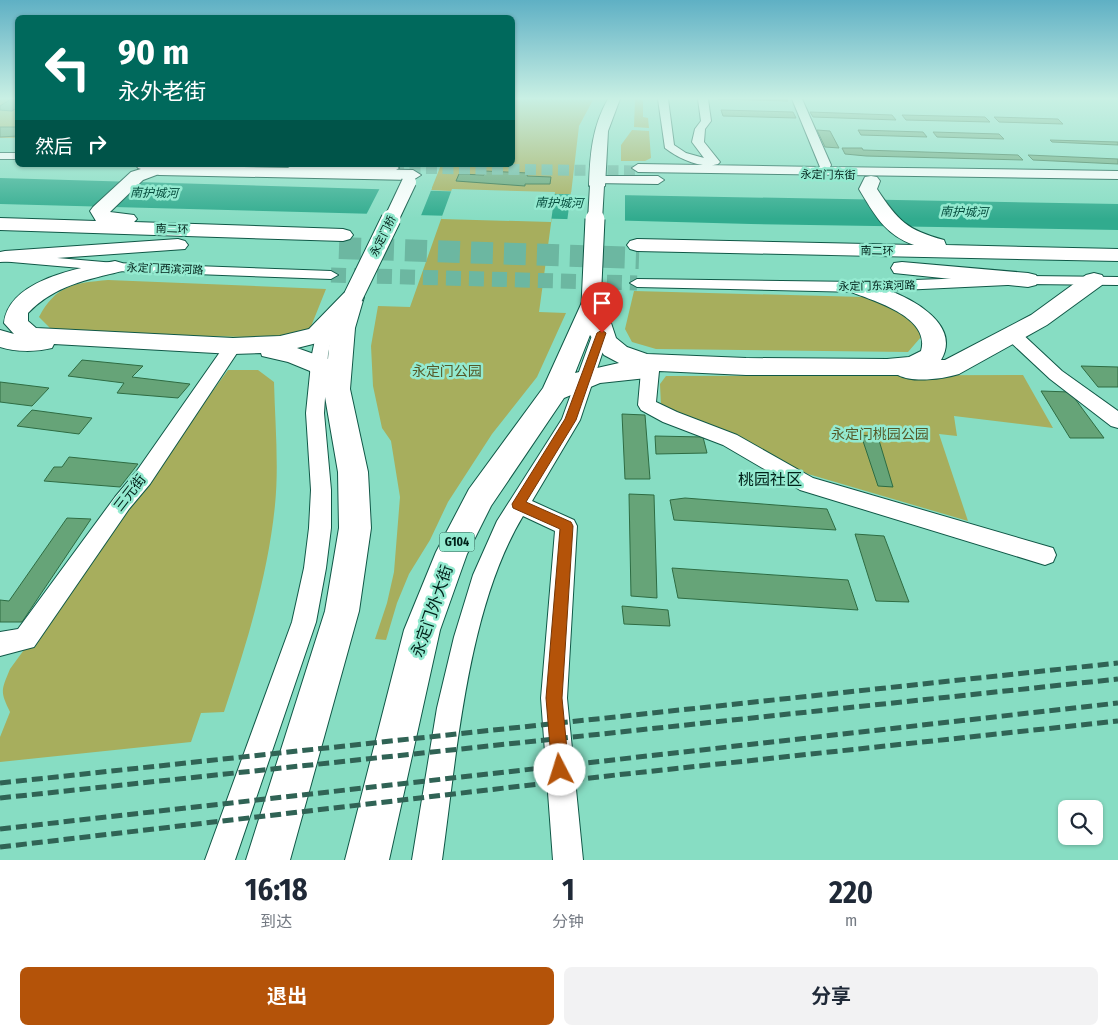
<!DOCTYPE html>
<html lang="zh">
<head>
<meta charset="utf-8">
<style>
  :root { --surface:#fff; --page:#f2f2f3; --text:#1f2937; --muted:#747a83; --accent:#b45309 }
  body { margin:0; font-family:"Fira Sans Condensed","Noto Sans SC",sans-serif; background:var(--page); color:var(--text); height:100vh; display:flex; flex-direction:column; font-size:19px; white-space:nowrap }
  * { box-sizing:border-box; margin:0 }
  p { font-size:16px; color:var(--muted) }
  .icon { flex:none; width:28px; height:28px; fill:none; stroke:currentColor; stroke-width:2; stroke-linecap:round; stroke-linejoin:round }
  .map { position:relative; height:860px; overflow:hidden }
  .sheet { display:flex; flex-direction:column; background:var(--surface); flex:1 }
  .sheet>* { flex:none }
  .banner { position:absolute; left:15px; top:15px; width:500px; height:152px; border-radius:8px; box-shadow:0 1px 4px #0004; background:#00695c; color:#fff; overflow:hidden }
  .controls { position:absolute; left:1058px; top:800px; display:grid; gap:10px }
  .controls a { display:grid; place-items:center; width:45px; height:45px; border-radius:8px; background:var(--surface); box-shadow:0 1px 4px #0004; font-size:25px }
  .pin { position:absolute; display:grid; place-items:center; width:42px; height:42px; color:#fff; margin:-51px -21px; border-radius:50% 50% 50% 0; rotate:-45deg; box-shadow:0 0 5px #0007 }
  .pin .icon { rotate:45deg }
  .me { position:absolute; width:55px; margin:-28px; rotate:355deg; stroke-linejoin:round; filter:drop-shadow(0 0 4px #0008) }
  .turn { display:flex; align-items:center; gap:18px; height:105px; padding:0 20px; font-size:22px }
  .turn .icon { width:65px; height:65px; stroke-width:2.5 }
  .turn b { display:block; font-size:35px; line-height:42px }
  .then { display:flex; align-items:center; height:48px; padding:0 20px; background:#0003; gap:10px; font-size:19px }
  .eta { display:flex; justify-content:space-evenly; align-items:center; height:85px; text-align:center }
  .eta b { font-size:30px; font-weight:700; line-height:35px }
  .cta { display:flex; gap:10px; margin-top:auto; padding:10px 20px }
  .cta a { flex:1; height:58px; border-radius:8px; background:var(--accent); color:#fff; font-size:20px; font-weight:700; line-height:58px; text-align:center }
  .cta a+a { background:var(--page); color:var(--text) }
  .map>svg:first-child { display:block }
  .green { fill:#a7ae5d }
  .water { fill:#31ab8e }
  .pier { fill:#87ddc3 }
  .building { fill:#66a478; stroke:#2e6c43 }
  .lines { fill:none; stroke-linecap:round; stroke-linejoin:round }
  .minor-tunnel-far1 { stroke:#6cb7a1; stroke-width:11; stroke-dasharray:11 5.5; stroke-linecap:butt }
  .minor-tunnel { stroke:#6cb7a1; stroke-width:15; stroke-dasharray:15 8; stroke-linecap:butt }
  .highway-tunnel { stroke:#6cb7a1; stroke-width:22; stroke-dasharray:22 11; stroke-linecap:butt }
  .minor-casing { stroke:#105847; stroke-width:2 }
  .major-casing { stroke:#105847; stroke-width:2 }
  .highway-casing { stroke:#105847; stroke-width:2 }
  .minor { fill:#fff; fill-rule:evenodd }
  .major { fill:#fff; fill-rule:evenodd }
  .highway { fill:#fff; fill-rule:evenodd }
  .rail { stroke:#306355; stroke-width:5; stroke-dasharray:11 5; stroke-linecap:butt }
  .major-bridge-far1-casing { stroke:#105847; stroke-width:16; stroke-linecap:butt }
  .major-bridge-casing { stroke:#105847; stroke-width:21; stroke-linecap:butt }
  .major-bridge-far1 { stroke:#fff; stroke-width:14 }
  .major-bridge { stroke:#fff; stroke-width:19 }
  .route { fill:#b45309; stroke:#753606 }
  .labels { text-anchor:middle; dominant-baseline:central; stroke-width:5; stroke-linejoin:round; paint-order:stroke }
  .far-street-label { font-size:11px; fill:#002119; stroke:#94ead0 }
  .far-water-label { font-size:12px; font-style:italic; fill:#044b3c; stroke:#94ead0 }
  .shield { fill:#94ead0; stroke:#2c5d50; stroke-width:1 }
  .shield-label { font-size:12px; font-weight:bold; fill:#002119 }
  .park-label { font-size:14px; fill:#555929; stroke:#94ead0 }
  .street-label { font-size:14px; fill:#002119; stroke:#94ead0 }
  .quarter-label { font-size:16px; fill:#002119; stroke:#94ead0 }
  .near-street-label { font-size:16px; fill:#002119; stroke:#94ead0 }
</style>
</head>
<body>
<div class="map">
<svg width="1118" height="860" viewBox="0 0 1118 860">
  <rect width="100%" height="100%" fill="#87ddc3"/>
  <!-- green -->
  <path class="green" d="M0,99H17V138H0Z
    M513,99L593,100L579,126L571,194H555L540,305L539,312L566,313L537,377L492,434L448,502L430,540L409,574L397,603L386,640L375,639L387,603L394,572L400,497L391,441L382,428L373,386L371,346L378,306L410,307L451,191L431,190L441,165H512Z
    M635,99L643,100V117L648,118L649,128L634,127Z
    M632,130L649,131L651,158L645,161H621V145Z
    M108,280L326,289L310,329L286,338L118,334L50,328L39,317C56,285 74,283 108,280Z
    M634,291L864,297L894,304L916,321L921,337L908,352L656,349L632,342L625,329Z
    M228,370H258L274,382C275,422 279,466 275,505C268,576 246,645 224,712L201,713L191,742L0,762V737L10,712C0,691 1,691 10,669Z
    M1023,375L1053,428L954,416L957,436L939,434L968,521L808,474L661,406L660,384L666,376Z"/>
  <!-- water -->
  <path class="water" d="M0,178L506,193L1118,204V230L751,224L0,204Z"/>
  <!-- pier -->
  <path class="pier" d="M381,186L432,188L420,218L365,217Z
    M452,189L555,192L551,222L441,219Z
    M571,192H625V224L567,222Z"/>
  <!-- building -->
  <path class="building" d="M11,99H18V107L12,111L0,110V106Z
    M718,99H787L788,101Z
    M721,110L793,112L796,118L723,116Z
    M810,112L892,115L896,120L813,117Z
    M902,115L985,117L990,122L906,120Z
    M994,117L1058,119L1063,124L999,122Z
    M0,127H18V136L0,137Z
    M817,130L830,131L839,148L825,147Z
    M858,130L923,132L927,137L861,135Z
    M933,132L999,134L1004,139L937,137Z
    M1050,140L1118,142V145L1052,142Z
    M842,148H862L863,150L1018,155L1023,160L866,156L845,154Z
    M1028,155L1118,159V164L1033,160Z
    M485,171L528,173L527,176L551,177L550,184H525V186L456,181L459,174L484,175Z
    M82,360L143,366L132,377L190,384L178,398L117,393L124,383L68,376Z
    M1081,366L1118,367V387H1098Z
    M0,382L49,388L32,406L0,402Z
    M1041,391L1070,392L1104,438H1070Z
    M32,410L92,418L79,434L17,426Z
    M622,414L645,415L650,479H625Z
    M861,435L878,437L893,487L878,486Z
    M655,436L703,437L707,453L656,454Z
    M69,457L138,464L120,487L44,481L54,467H62Z
    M629,494L654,495L657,598L631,596Z
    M685,498L827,509L836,530L674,520L670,500Z
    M67,518L91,519L22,622H0V600L9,601Z
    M855,534L884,536L909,602L876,601Z
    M672,568L848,580L858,610L678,598Z
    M622,606L668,610L670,626L624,624Z"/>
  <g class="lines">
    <!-- minor-tunnel-far1 -->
    <path class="minor-tunnel-far1" d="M393,168L638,171"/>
    <!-- minor-tunnel -->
    <path class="minor-tunnel" d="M331,275L637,283"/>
    <!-- highway-tunnel -->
    <path class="highway-tunnel" d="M339,248L639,258"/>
    <!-- minor casing -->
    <g class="minor-casing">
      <path id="minor" d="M658,99H668L674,145L686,153L704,158L692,142L695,129L701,121L698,99H708L711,121L705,129L704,142L720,162L718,164C702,169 679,159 665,148Z
        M792,99H802L831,165L830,167L1118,171V179L638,172L632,168L638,164L820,167Z
        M0,153H18V159H0Z
        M285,165H395L399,168L393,172L291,169Z
        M597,176H658L664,180L658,184L593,183L591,180Z
        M0,253L115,263L331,271L338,275L331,279L115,271L0,261Z
        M1028,276L1118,277V285L1028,284L859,292L637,287L630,283L637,279L859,282Z
        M326,321L332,322L334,326L328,354L324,413L331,490V528L326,568L316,622L235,860H205L292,622L304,568L309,528L311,490L306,413L312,354L318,326L320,322Z
        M601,328L607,329L609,333L580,420L532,501L574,520L577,526L567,698L583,860H553L541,698L555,531L523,516C467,609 457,753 442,860H412L437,708L454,637L473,575L497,521L562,419L593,333L595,329Z
        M1012,329L1018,330L1062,371L1118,411V428L1111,426L1050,379L1006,338L1004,334L1006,330Z
        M233,340L239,342L241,346L239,350L150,484L129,509L34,647L0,656V632L18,629L115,497L136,472L227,342Z
        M650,365L656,367L659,371L656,402L677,412L737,435L813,478L1053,548L1056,555L1053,562L1045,565L800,490L723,445L663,422L641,410L638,405L641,371L644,367Z"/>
    </g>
    <!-- major casing -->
    <g class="major-casing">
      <path id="major" d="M608,99H620L608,131L605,186L597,191L589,186C590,155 592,127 608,99Z
        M136,165L413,170L421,175L413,180L159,175L138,168Z"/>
    </g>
    <!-- highway casing -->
    <g class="highway-casing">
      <path id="highway" d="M154,165L162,170L159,174L143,180L110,212L134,215L137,219L134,222L343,229L350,231L353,235L350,239L343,241L0,230V218L96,221L90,211L93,207L131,172Z
        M871,176L877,177L880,181L877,189C898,221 907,230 944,240L946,245L1118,249V261L637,251L630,249L627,245L630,241L637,239L914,245C885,235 874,214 859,189L865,177Z
        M178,239L185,241L188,245L185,249L0,262V252L5,251Z
        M115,261L122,263L126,267L122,271C87,280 55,285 28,313V321L36,328L233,338L280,336L309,329L345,292L353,290L361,292L364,297L355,328L350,389L368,472L371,528L359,611L290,860H246L325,611L339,528L338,472L324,391L310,371L288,362L262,356L261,353L233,354L54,344L52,348C36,352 15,352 0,347V330L14,334L4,323C9,279 80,268 115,261ZM330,335L328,359L297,348L325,341Z
        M902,262L1028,273L1036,275L1039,280L1036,285L1028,287L894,273L891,268L894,263Z
        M1094,273L1102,275L1105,280L1102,285L1047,325L959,374C943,379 913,383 898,375H746L659,371L656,377L600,383L564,398L491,506L467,554L440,630L389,860H345L404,630L436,552L469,489L543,388L583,300L591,298L599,300L608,314L616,338L627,347L647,354L746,358L887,359L909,357L921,351C931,317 874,301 851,292L848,287L851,282C863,279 873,285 885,289C911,298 962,324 941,360H945L1031,315L1086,275ZM590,335L604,355L619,363L575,373Z"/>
    </g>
    <!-- minor -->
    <use href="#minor" class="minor"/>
    <!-- major -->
    <use href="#major" class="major"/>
    <!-- highway -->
    <use href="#highway" class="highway"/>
    <!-- rail -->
    <path class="rail" d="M0,783L1118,663
      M0,798L1118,679
      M0,829L1118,703
      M0,847L616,775L1118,721"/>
    <!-- major-bridge-far1 casing -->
    <g class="major-bridge-far1-casing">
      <path id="major-bridge-far1" d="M391,220L409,182
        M595,220L597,186"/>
    </g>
    <!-- major-bridge casing -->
    <g class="major-bridge-casing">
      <path id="major-bridge" d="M353,297L391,219
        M591,305L595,219"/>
    </g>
    <!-- major-bridge-far1 -->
    <use href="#major-bridge-far1" class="major-bridge-far1"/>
    <!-- major-bridge -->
    <use href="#major-bridge" class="major-bridge"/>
  </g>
  <!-- sky -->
  <linearGradient id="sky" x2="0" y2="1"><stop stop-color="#5fb0c4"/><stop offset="0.45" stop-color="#c9f0e4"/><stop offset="1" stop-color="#c9f0e4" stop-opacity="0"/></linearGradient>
  <rect width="1118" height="219" fill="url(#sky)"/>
  <!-- route -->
  <path class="route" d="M602,330L606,333L576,420L526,502L571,522L573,526L562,698L569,770L566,776L560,779L555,776L552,770L546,698L560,529L513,508L512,504L565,419L597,333Z"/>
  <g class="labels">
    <!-- far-street labels -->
    <g class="far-street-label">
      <text transform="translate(828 175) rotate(1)">永定门东街</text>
      <text transform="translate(172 229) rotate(2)">南二环</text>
      <text transform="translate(383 236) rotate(-64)">永定门桥</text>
      <text transform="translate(877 251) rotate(1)">南二环</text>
      <text transform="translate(165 269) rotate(2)">永定门西滨河路</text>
      <text transform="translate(877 286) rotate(-1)">永定门东滨河路</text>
    </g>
    <!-- far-water labels -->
    <g class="far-water-label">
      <text transform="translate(154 193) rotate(1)">南护城河</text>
      <text transform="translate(559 203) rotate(1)">南护城河</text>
      <text transform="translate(964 212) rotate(1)">南护城河</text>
    </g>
    <!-- shield labels -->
    <rect class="shield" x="439.5" y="532.5" width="35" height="19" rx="4"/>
    <g class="shield-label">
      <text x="457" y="542">G104</text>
    </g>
    <!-- park labels -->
    <g class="park-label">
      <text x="447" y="371">永定门公园</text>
      <text x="880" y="434">永定门桃园公园</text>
    </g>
    <!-- street labels -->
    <g class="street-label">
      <text transform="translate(130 493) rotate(-52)">三元街</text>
    </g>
    <!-- quarter labels -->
    <g class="quarter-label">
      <text x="770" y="479">桃园社区</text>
    </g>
    <!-- near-street labels -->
    <g class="near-street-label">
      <text transform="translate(432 611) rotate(-71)">永定门外大街</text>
    </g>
  </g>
</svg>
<div class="controls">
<a><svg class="icon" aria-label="search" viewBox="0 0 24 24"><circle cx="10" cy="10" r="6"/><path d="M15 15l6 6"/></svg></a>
</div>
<div class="pin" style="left:602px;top:333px;background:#d93025"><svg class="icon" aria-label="arrive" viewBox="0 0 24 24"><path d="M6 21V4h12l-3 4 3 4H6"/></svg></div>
<svg class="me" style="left:560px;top:770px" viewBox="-20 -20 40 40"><circle r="19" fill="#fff"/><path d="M0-13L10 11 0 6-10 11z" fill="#b45309"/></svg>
<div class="banner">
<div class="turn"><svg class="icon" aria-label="left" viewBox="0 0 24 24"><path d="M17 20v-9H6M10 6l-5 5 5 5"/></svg><div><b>90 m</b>永外老街</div></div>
<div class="then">然后<svg class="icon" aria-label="right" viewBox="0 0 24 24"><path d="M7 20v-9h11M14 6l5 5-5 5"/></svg></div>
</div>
</div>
<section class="sheet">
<div class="eta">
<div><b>16:18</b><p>到达</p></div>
<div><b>1</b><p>分钟</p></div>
<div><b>220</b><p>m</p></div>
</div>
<div class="cta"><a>退出</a><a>分享</a></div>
</section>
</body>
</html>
